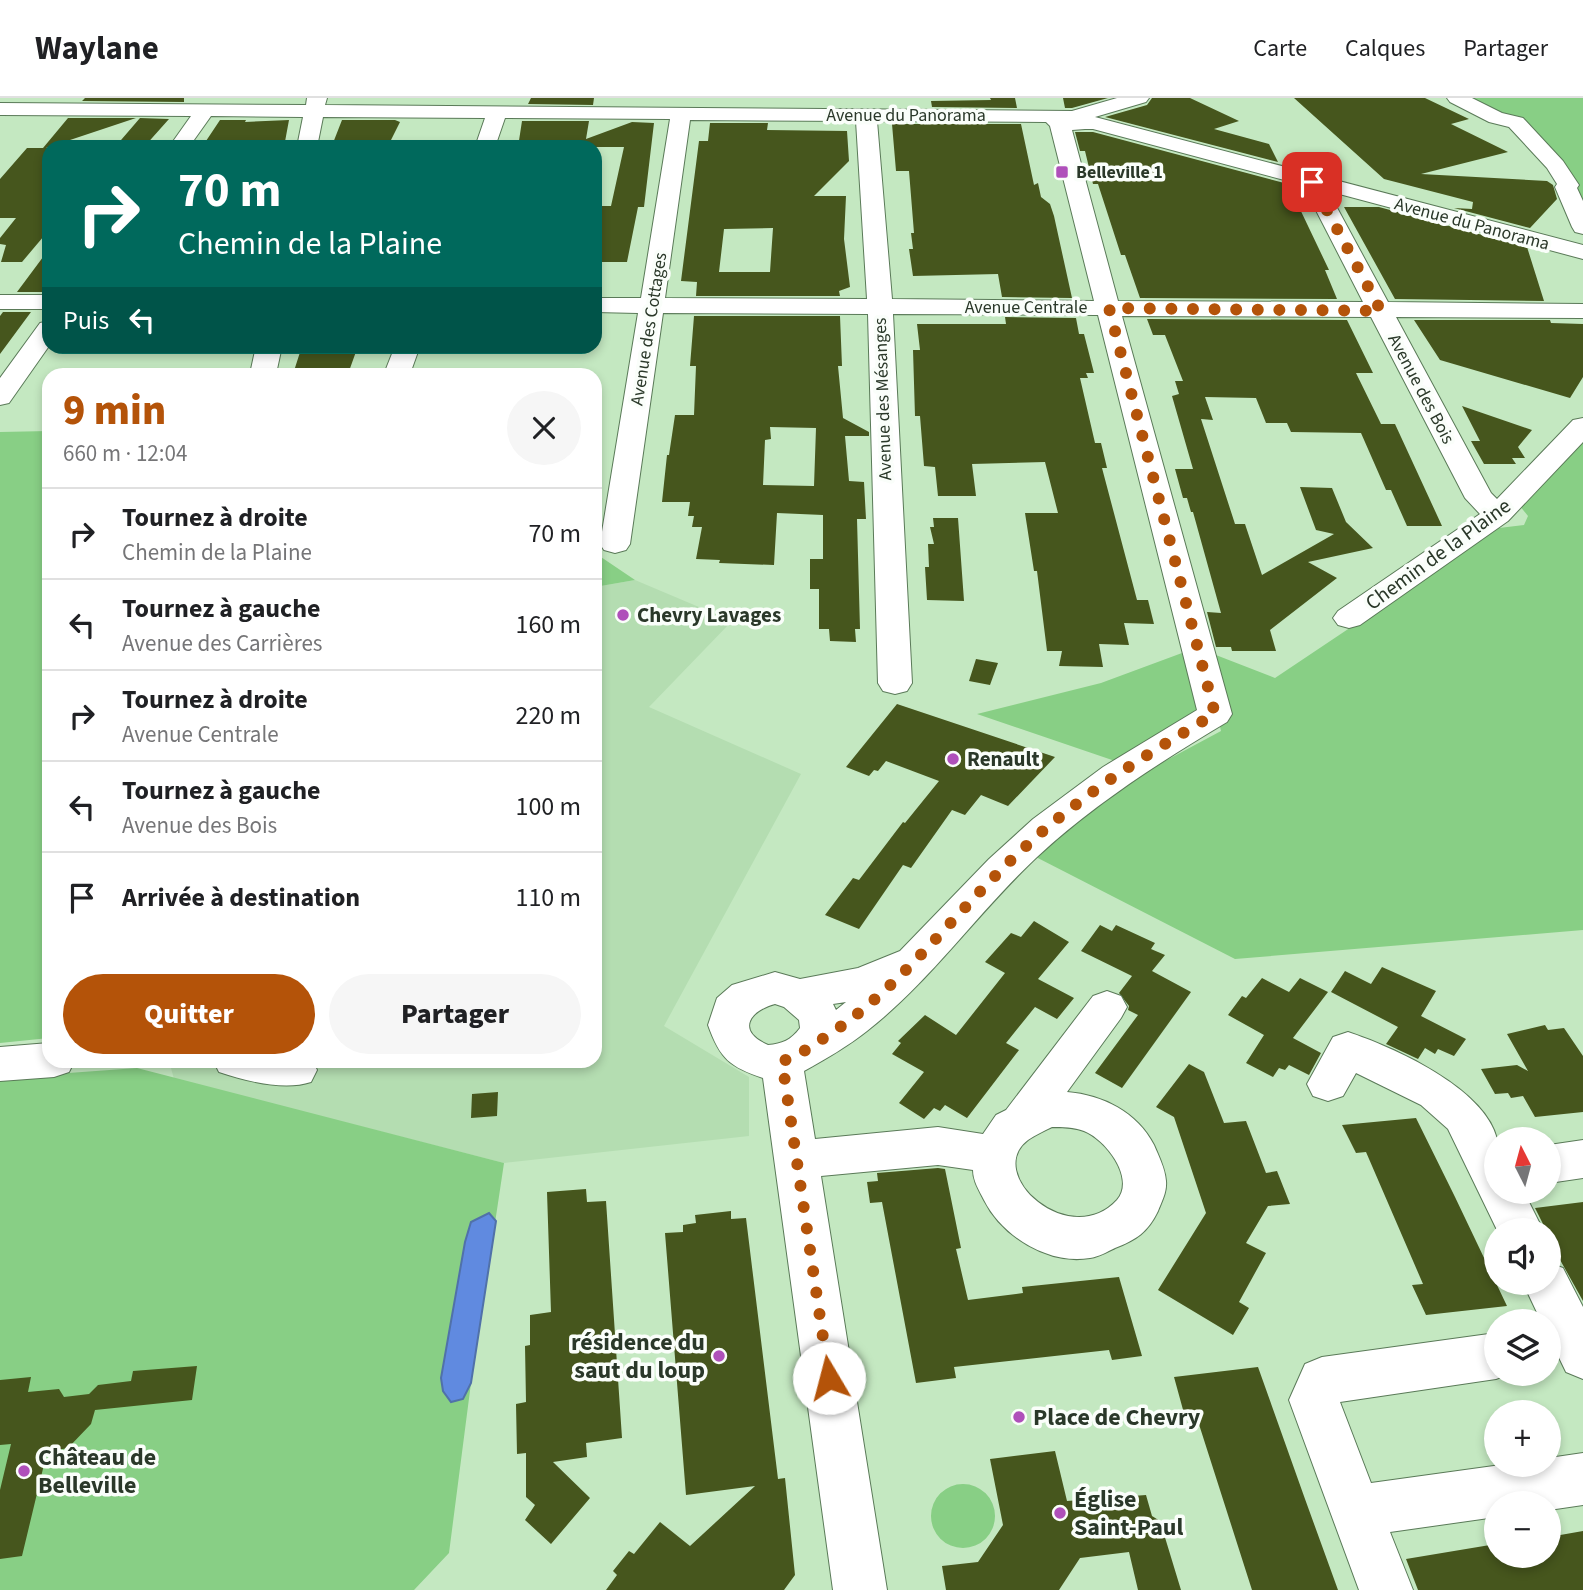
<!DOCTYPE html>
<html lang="fr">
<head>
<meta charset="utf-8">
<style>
  :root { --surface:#fff; --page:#f6f6f6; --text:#202124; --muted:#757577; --line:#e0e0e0; --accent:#b45309 }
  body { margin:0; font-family:"Source Sans 3",sans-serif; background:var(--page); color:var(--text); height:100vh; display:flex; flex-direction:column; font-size:26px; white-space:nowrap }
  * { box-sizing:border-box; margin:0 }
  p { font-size:23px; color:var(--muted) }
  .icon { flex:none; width:38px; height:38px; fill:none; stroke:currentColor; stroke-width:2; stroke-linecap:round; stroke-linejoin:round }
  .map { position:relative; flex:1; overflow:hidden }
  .side { position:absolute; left:42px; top:270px; width:560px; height:700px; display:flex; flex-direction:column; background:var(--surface); border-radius:21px; box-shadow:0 4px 10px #0003 }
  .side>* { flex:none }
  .banner { position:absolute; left:42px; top:42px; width:560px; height:214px; border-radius:21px; box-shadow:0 4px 10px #0003; background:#00695c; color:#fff; overflow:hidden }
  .needle { width:46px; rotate:354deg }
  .controls { position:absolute; left:1484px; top:1029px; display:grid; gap:14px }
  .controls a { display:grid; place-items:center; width:77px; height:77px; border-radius:50%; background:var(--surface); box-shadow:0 4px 10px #0003; font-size:35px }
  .pin { position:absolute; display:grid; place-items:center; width:60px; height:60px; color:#fff; margin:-30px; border-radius:14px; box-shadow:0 4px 10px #0006 }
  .me { position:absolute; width:77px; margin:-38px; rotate:352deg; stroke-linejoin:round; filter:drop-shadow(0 0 5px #0008) }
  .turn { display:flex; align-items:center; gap:24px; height:147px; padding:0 21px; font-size:32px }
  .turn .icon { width:91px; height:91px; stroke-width:2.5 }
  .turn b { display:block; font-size:49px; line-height:60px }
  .then { display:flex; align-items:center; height:66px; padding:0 21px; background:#0003; gap:14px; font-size:26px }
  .round { display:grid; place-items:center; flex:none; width:74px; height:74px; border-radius:37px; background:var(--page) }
  .head { display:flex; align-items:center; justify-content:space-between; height:119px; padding:0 21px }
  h1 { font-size:42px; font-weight:800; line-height:52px; color:var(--accent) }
  .button { display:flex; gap:14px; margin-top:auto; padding:14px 21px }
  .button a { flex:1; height:80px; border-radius:42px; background:var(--accent); color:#fff; font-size:28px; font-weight:800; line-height:80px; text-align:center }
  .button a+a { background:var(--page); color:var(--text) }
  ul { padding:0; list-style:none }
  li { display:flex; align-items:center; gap:21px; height:91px; padding:0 21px; border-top:2px solid var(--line) }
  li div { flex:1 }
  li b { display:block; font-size:26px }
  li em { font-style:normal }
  header { display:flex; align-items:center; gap:42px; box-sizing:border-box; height:98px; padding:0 35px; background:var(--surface); border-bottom:2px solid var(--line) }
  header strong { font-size:33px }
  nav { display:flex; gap:38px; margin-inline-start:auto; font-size:24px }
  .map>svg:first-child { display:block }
  .built { fill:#b4ddb1 }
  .green { fill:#88cf85 }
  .water { fill:#608ae0; stroke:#5071a9; stroke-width:2 }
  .building { fill:#46561d; fill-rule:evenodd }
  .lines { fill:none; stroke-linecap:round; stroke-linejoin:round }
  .minor-casing { stroke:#5a7a58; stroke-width:2 }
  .minor { fill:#fff; fill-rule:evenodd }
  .route { stroke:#b45309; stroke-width:12; stroke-dasharray:0 21.6 }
  .poi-dot { fill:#af50ba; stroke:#fafefa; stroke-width:2.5 }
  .labels { text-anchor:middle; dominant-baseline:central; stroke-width:7; stroke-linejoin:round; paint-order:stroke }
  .far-street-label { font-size:18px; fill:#2a3829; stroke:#fafefa }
  .far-poi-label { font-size:18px; font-weight:bold; fill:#2a3829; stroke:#fafefa; text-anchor:start }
  .street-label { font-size:21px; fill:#2a3829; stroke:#fafefa }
  .poi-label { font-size:21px; font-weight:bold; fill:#2a3829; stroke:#fafefa; text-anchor:start }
  .near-poi-label { font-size:24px; font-weight:bold; fill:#2a3829; stroke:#fafefa; text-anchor:start }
</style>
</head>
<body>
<header>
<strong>Waylane</strong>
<nav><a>Carte</a><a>Calques</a><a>Partager</a></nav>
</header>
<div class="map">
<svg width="1583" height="1492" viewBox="0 0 1583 1492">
  <rect width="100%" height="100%" fill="#c4e8c1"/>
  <!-- built -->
  <path class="built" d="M635,482L732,523L649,609L801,676L664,928L749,979V1038L504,1065L174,981L169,963L595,962V489Z"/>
  <!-- green -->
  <path class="green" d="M1461,0H1583V116L1558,57Z
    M49,333V940L0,945V334Z
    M1583,337V832L1235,861L1030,756L1111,692L1221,633L1203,552L1275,580L1499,430L1524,427L1528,418L1519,407Z
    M595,455L635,482L595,489Z
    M1182,555L1198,608L1194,621L1115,663L977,616L1101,585Z
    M137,970L504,1065L471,1285L449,1455L414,1492H0V980Z
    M931 1418a32 32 0 1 1 64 0a32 32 0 1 1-64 0Z"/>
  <!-- water -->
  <path class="water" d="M489,1115L496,1123L471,1285L463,1301L451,1304L443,1293L441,1280L465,1144L471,1124Z"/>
  <!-- building -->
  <path class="building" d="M85,0H184V4L82,3Z
    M531,0H594L593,7L528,6Z
    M990,0H1015L1017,10L932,9L931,3L991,2Z
    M1063,0H1108L1072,10H1065Z
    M1152,0H1190L1239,23L1214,31L1269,46L1278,64L1105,19L1147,7Z
    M1294,0H1425L1469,21L1451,26L1508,54L1421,76L1547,83L1553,87L1557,101L1530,130L1454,110L1472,111L1473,104L1384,81Z
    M68,20H136L46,50H49V132L22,164H1L6,147L0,146V140L16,120H0V81L27,50H43Z
    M140,20L169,21L144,49H115Z
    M220,22H246L245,24L289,22L284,49H202Z
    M342,22H395L400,24L389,46L333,45Z
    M522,23H589L586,41L632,24L654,25L644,109H638L627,164H595V108H611L624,49H518Z
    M710,25H768L767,32L847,33L849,63L814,98H846L844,141L850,189L839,193L840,198H696L697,184L681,183L699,43H708ZM773,130L770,174H719L724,131Z
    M892,26H1021L1034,87L1038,85L1041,99L1050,106L1054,118L1072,200L1002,199L998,176L913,178L909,151H913L911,135H914L909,73H896Z
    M1075,34H1093L1288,86L1329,172H1325L1337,201L1140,200L1125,157H1121L1098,86H1093L1085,53H1080Z
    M1344,109H1379L1527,149L1544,203L1395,201Z
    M49,151V190L45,194H17Z
    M3,214H31L0,256V218Z
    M694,218H840L842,268H838L843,320L869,334V338H845L849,383L864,384L866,421H857L860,531H855L856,544L830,543L829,531H819V491H810V461H823V417L777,415L774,467L719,465L720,462L696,461L702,429H692L694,418H688L690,404H662L667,357H669L675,317H694L696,268H690ZM770,329L816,330L814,388L763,387L765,342L771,341Z
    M1005,219L1076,220L1079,236H1084L1094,275H1086L1088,280H1080L1095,345H1101L1107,370H1102L1137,502H1148L1154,526L1124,525L1129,547L1099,546L1103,569L1059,568L1062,553H1047L1037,473H1034L1025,415H1058L1045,364L972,366L976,398H938L935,369L924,368L920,318H915L913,252H920L917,226H1006Z
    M1147,221L1347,222L1373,275H1356L1381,326H1395L1442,428H1407L1391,392H1386L1361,335L1291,334L1287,325H1266L1256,300L1205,299L1213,322L1201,321L1235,426H1245L1262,477L1334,436L1316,432L1300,389L1332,390L1346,424L1373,450L1308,464L1337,480L1270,532L1276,553H1232L1231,549H1216L1207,514L1221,515L1193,414H1191L1187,400H1183L1175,371H1193L1172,298L1179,296L1175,283H1183L1165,237H1153Z
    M1414,222H1550L1551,225L1583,226V279L1570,300L1440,262Z
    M302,248H358L348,276H293Z
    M1462,308L1532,332L1518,349L1525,360H1512L1516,366H1484L1471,343H1480Z
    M933,420H958L964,503L927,502L925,469H929L928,446H934L930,429H934Z
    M976,561L998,565L990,587L969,583Z
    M897,606L1055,659L1008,708L981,697L965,717L952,712L911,770L903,767L859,831L825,817L853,780L859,782L903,724L905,725L939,683L886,663L878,673L874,672L869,678L846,669Z
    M1034,823L1069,844L1038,881L1074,900L1057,921L1035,909L1006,945L1019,952L967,1020L945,1007L940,1013L934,1010L924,1021L899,1005L924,974L892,956L901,945L898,943L925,917L956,937L1005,875L985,864L1011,835L1021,839Z
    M1100,827L1112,833L1116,827L1155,845L1151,851L1165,857L1152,873L1191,894L1122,990L1095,975L1138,917L1128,912L1129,908L1119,895L1132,878L1081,853Z
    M1382,869L1436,893L1421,918L1466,941L1454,958L1438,951L1435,956L1425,950L1418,961L1386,946L1398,929L1331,894L1345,873L1371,886Z
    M1262,880L1289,894L1300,880L1328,894L1293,940L1321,955L1309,977L1289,967L1285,972L1279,970L1273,979L1246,965L1264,937L1228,917L1242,898L1246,900Z
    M1545,927L1548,932L1564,930L1583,958V1014L1535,1019L1523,998L1511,1000L1508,995L1495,996L1481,971L1517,967L1528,973L1507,936Z
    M1189,966L1204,974L1224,1025L1246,1023L1266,1075L1277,1073L1290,1106L1268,1108L1246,1145L1266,1155L1239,1204L1249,1210L1233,1237L1158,1192L1206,1115L1174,1019L1156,1009Z
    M498,994L497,1018L471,1020L472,996Z
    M1416,1020L1455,1099L1507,1208L1426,1217L1412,1187L1423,1186L1366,1054L1356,1055L1342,1027Z
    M938,1070L945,1071L961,1150L956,1151L968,1202L1023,1195L1022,1189L1119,1179L1142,1258L1112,1262L1109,1252L954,1269L956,1280L916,1285L882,1104L870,1105L867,1084L878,1083L877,1075Z
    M586,1091L587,1104L606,1103L622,1340L586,1345L587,1359L553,1364L590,1400L551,1446L525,1422L535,1407L526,1399V1355L517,1356L516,1306L526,1304L525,1248L530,1247V1217L551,1214L547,1094Z
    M1583,1104V1203L1549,1142V1132H1546L1535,1110Z
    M731,1113V1121L746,1120L778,1381L785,1380L795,1477L784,1492H606L617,1477L613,1473L629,1453L634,1456L660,1424L690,1448L755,1388L686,1397L665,1135L683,1134V1127L696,1125L695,1117Z
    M197,1268L192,1302L95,1312L91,1326L68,1350L47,1354L22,1458L0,1461V1392L11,1346L0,1347V1282L31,1279L28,1294L59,1291L64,1299L89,1296L98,1287L131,1283L133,1273Z
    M1258,1269L1305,1401L1338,1492H1252L1196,1317L1185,1319L1174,1279Z
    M1055,1353L1067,1403L1146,1397L1152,1418L1160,1423L1181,1492H1138L1129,1454L1080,1460L1059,1492H946L942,1468L978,1464L1003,1427L990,1361Z
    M1583,1433V1492H1418L1406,1461L1496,1446V1458H1549V1439Z"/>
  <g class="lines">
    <!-- minor casing -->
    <g class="minor-casing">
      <path id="minor" d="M307,0H327L325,7L1072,13L1117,0H1149L1146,4L1095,19L1583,147V161L1328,93L1388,204L1583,206V220L1396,219L1491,395L1497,401L1573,322L1583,320V344L1508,423L1360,527L1349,530L1338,527L1333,520L1338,513L1480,416L1465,400L1371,219L1122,218L1232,616L1227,624C1160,664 1094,706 1037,759C978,814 931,883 867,933C848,948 826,961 804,973L815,1041L938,1029L983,1036L996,1017L1006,1012L1093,898L1107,893L1121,898L1127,909L1121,920L1067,994C1103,997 1137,1014 1154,1047C1159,1059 1165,1070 1166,1083C1167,1094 1162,1103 1158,1113C1148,1134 1136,1142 1115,1150C1107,1154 1098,1159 1090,1160C1048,1167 1002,1138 984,1102C979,1092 973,1083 973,1072L938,1067L821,1078L887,1492H833L763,980C730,969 720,961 708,927L717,900L732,887L775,874L800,881L858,870L900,853L989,761L1033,721L1103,669L1197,612L1098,217L893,216L912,585L907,593L895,596L883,593L878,585L868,216L663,215L630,446L626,452L615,455L604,452L600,446L638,215L595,214V200H641L670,21L505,20L495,49H475L485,20L323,19L317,49H297L303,19L211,18L189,49H169L191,18L0,17V5L306,7ZM690,22L856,23L867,201L665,200ZM877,23L1046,24L1050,28L1094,203L892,201ZM1085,31H1093L1303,87L1363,204L1118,203L1072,32ZM846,904L836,912L833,906ZM775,906L784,909L799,922L800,930C791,942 782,946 768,947C736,933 749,913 775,906ZM1052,1029C1062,1029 1074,1029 1084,1033C1105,1041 1136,1080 1117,1102C1070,1153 983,1076 1028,1042C1035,1037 1044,1033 1052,1029Z
        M1447,0H1472L1502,15L1523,20L1563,63L1579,87L1577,90L1583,103V136L1575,134L1572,129L1555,89L1557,86L1547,70L1509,29L1489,24L1450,4Z
        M0,197H49V211H0Z
        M49,223V248L9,305L0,307V280L40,225Z
        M256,248H282L276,276H250Z
        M395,248H420L410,276H384Z
        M1348,934C1393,949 1485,990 1497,1041C1500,1055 1496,1078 1496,1094H1524L1543,1132H1497L1448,1031L1421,1007L1356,975L1343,998L1328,1003L1313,998L1307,986L1333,939Z
        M49,945V962H75L69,974L54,979L0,983V949Z
        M213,962H312L317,972L311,984C284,993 246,983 219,974Z
        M1583,1042V1080L1549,1085V1047Z
        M1549,1165L1563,1170L1583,1209V1281L1566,1274L1549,1239V1223H1541L1523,1185H1549Z
        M1496,1235V1276H1509L1496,1281L1340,1304L1371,1385L1501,1367H1549V1360L1583,1355V1407L1549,1412V1405H1496V1419L1390,1434L1413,1492H1359L1289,1302L1305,1266L1322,1259Z"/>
    </g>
    <!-- minor -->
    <use href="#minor" class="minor"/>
  </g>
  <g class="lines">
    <!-- route -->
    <path class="route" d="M829,1280L782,963C799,958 810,949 824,940C902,890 956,812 1024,750C1082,696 1147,656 1215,616L1109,210L1381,213L1312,84"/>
  </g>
  <!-- markers -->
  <g class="poi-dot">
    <rect x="1055" y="67" width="14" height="14" rx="3.5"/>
    <circle cx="623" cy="517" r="7"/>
    <circle cx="953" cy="661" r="7"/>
    <circle cx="719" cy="1258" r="7"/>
    <circle cx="1019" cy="1319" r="7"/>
    <circle cx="24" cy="1373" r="7"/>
    <circle cx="1060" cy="1415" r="7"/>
  </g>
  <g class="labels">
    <!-- far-street labels -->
    <g class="far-street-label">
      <text x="906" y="17">Avenue du Panorama</text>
      <text transform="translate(1472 126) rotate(15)">Avenue du Panorama</text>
      <text x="1026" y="209">Avenue Centrale</text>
      <text transform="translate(649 231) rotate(-81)">Avenue des Cottages</text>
      <text transform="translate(1421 291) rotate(62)">Avenue des Bois</text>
      <text transform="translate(883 301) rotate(-92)">Avenue des Mésanges</text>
    </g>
    <!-- far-poi labels -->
    <g class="far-poi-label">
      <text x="1076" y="74">Belleville 1</text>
    </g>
    <!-- street labels -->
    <g class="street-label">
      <text transform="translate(1438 456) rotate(-36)">Chemin de la Plaine</text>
    </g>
    <!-- poi labels -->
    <g class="poi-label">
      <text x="637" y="517">Chevry Lavages</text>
      <text x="967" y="661">Renault</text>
    </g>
    <!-- near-poi labels -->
    <g class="near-poi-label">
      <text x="705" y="1244" text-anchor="end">résidence du<tspan x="705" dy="28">saut du loup</tspan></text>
      <text x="1033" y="1319">Place de Chevry</text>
      <text x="38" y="1359">Château de<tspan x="38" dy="28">Belleville</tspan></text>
      <text x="1074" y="1401">Église<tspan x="1074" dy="28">Saint-Paul</tspan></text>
    </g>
  </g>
</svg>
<div class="controls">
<a><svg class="needle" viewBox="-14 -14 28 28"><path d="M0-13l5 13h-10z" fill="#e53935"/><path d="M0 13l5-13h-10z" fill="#757577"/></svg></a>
<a><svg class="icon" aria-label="sound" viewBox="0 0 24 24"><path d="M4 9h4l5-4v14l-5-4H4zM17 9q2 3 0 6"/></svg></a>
<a><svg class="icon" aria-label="layers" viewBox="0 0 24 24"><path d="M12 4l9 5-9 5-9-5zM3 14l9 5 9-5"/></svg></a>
<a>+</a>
<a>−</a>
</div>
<div class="pin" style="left:1312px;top:84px;background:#d93025"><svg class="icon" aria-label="arrive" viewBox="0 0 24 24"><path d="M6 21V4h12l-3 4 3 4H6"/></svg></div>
<svg class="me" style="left:829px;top:1280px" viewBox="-20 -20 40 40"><circle r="19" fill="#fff"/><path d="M0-13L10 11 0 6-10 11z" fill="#b45309"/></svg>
<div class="banner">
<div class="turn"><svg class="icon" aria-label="right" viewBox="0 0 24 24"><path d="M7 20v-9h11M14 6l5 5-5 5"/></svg><div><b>70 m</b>Chemin de la Plaine</div></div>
<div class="then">Puis<svg class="icon" aria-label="left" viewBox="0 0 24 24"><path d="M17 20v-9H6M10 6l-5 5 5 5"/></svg></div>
</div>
<section class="side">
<div class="head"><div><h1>9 min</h1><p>660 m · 12:04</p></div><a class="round"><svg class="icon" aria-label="close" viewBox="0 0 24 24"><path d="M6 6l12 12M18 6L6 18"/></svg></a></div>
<ul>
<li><svg class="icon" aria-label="right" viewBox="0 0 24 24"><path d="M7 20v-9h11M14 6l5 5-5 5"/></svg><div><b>Tournez à droite</b><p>Chemin de la Plaine</p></div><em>70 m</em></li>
<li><svg class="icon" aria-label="left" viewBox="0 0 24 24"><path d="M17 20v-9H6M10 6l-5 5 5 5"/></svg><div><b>Tournez à gauche</b><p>Avenue des Carrières</p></div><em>160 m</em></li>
<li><svg class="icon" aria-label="right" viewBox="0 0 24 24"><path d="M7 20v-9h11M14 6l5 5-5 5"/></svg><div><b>Tournez à droite</b><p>Avenue Centrale</p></div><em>220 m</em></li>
<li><svg class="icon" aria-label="left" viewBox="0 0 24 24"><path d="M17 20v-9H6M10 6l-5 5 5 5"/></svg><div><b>Tournez à gauche</b><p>Avenue des Bois</p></div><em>100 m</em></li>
<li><svg class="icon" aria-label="arrive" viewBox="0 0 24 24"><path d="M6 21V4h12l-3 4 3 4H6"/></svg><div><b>Arrivée à destination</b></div><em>110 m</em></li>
</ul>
<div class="button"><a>Quitter</a><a>Partager</a></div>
</section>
</div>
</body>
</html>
